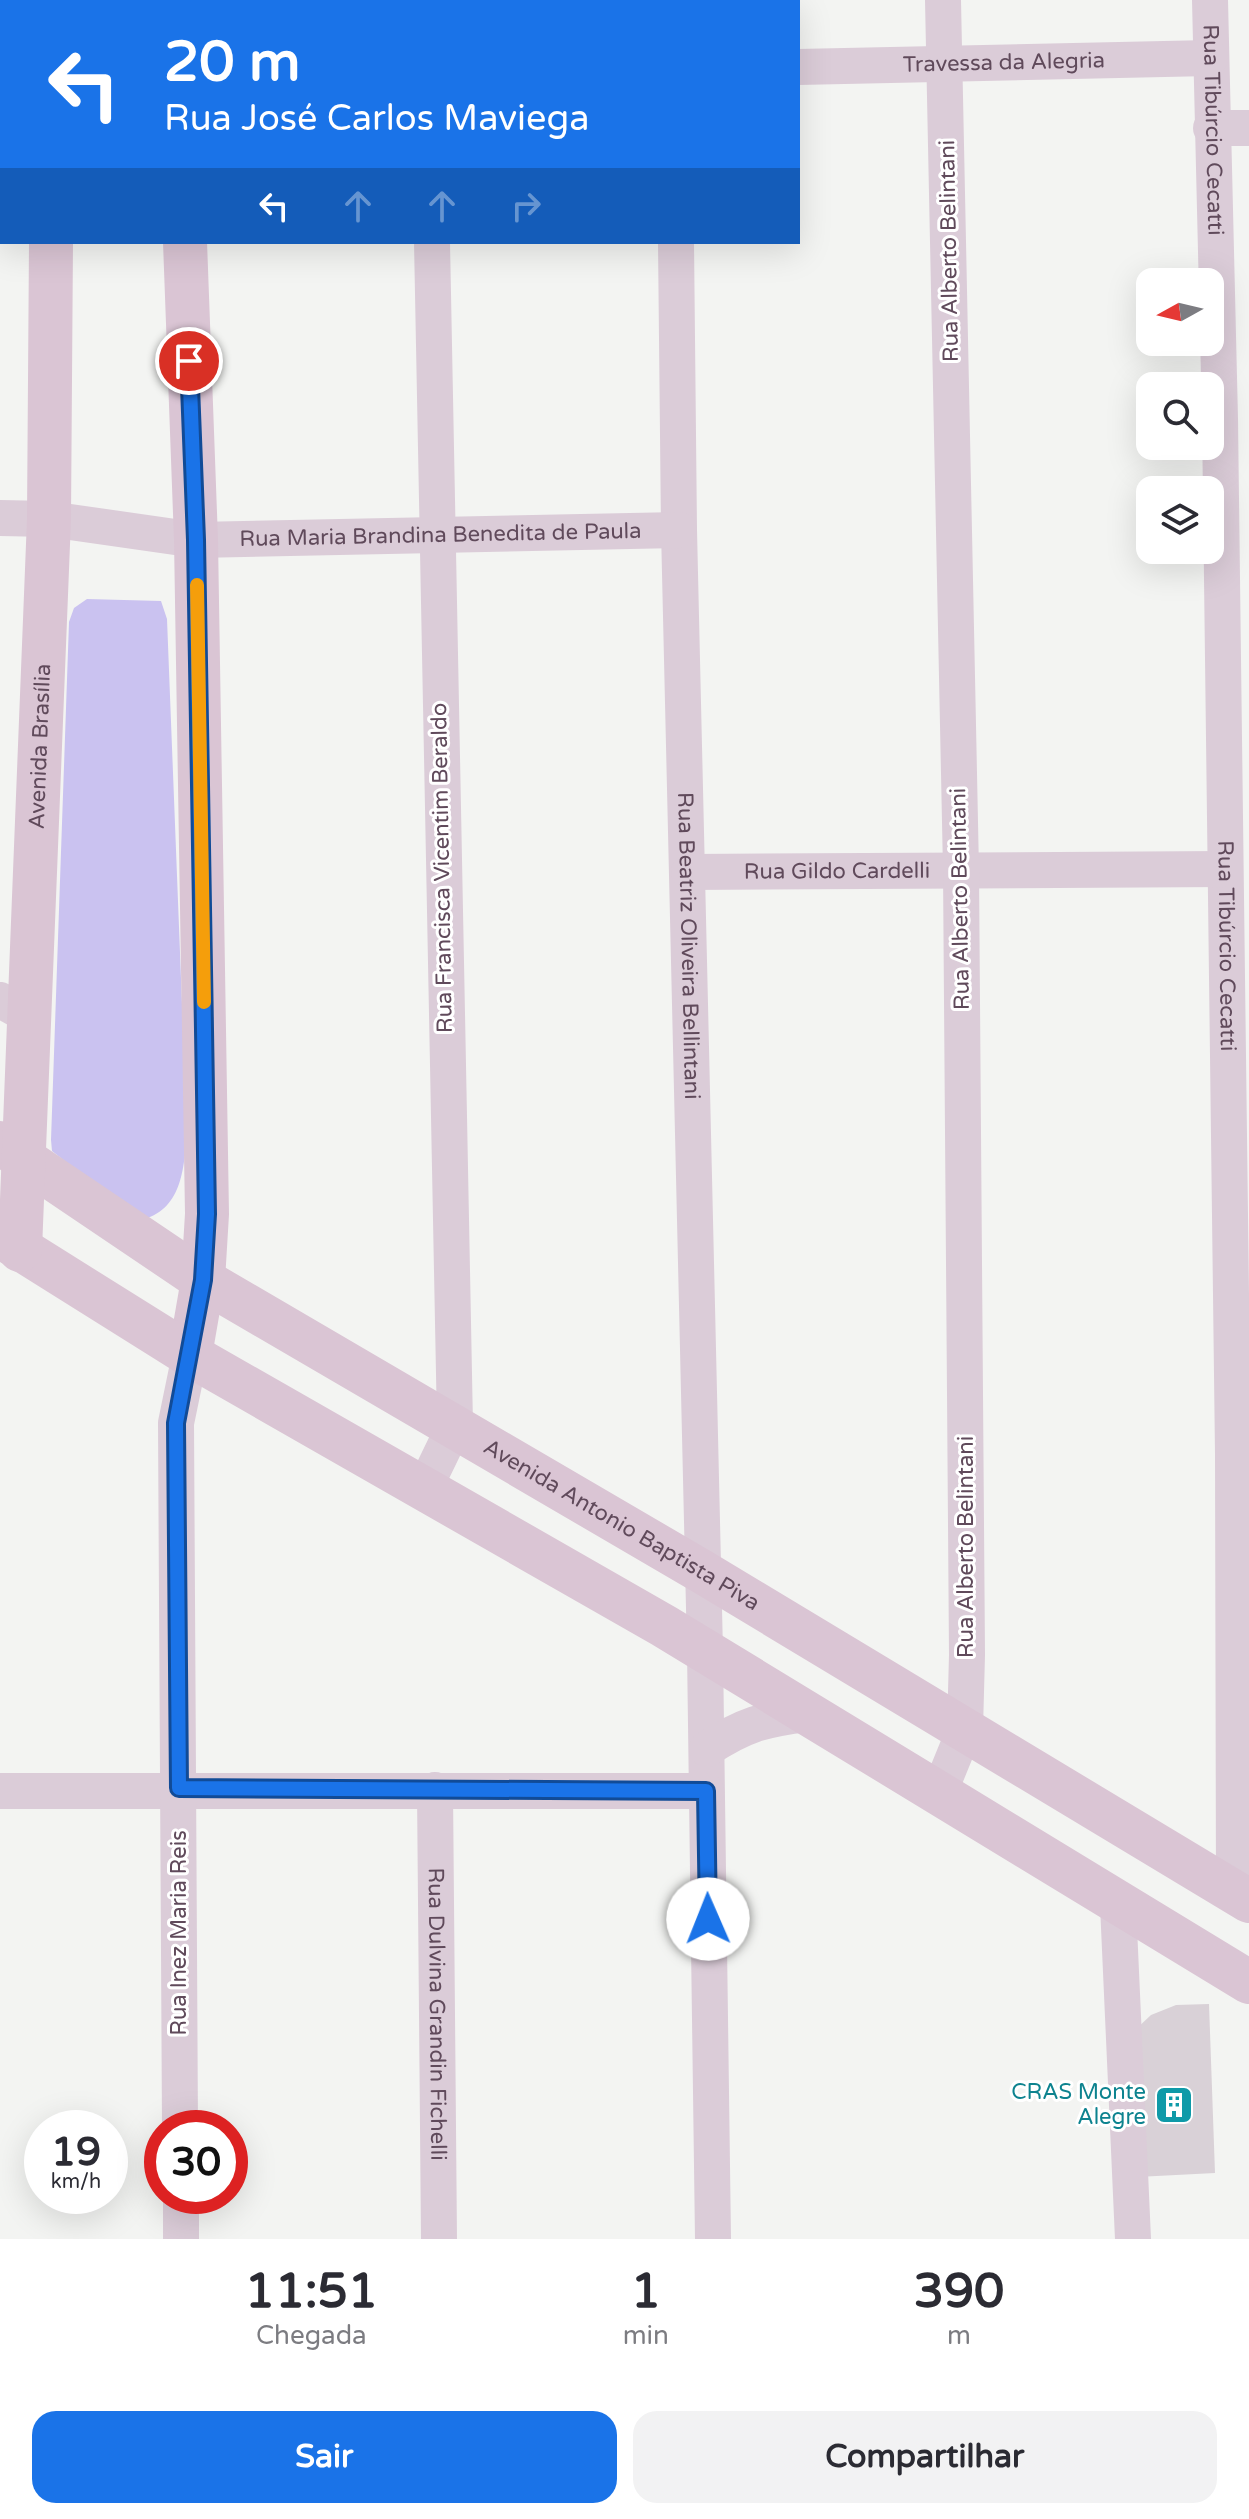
<!DOCTYPE html>
<html lang="pt">
<head>
<meta charset="utf-8">
<style>
  :root { --surface:#fff; --page:#f2f2f3; --text:#2b2b33; --muted:#7c7c81; --accent:#1a73e8 }
  body { margin:0; font-family:"Varela Round",sans-serif; background:var(--page); color:var(--text); height:100vh; display:flex; flex-direction:column; font-size:30px; white-space:nowrap }
  * { box-sizing:border-box; margin:0 }
  p { font-size:26px; color:var(--muted) }
  .icon { flex:none; width:44px; height:44px; fill:none; stroke:currentColor; stroke-width:2; stroke-linecap:round; stroke-linejoin:round }
  .map { position:relative; height:2239px; overflow:hidden }
  .drawer { display:flex; flex-direction:column; background:var(--surface); flex:1 }
  .drawer>* { flex:none }
  .hud { position:absolute; left:0px; top:0px; width:800px; height:244px; box-shadow:0 8px 32px #0002; background:#1a73e8; color:#fff; overflow:hidden }
  .needle { width:52px; rotate:262deg }
  .tools { position:absolute; left:1136px; top:268px; display:grid; gap:16px }
  .tools a { display:grid; place-items:center; width:88px; height:88px; border-radius:16px; background:var(--surface); box-shadow:0 8px 32px #0002; font-size:40px }
  .speed { position:absolute; left:24px; top:2110px; display:flex; gap:16px; font-size:40px; font-weight:700; text-align:center }
  .speed>* { display:grid; place-content:center; width:104px; height:104px; border-radius:50%; background:var(--surface); box-shadow:0 8px 32px #0002; line-height:1 }
  .speed small { font-size:20px; font-weight:400 }
  .speed .limit { border:12px solid #d22; background:#fff; color:#111 }
  .pin { position:absolute; display:grid; place-items:center; width:68px; height:68px; color:#fff; margin:-34px; border:4px solid #fff; border-radius:50%; box-shadow:0 2px 8px #0007 }
  .me { position:absolute; width:88px; margin:-44px; rotate:359deg; stroke-linejoin:round; filter:drop-shadow(0 0 6px #0008) }
  .turn { display:flex; align-items:center; gap:28px; height:168px; padding:0 32px; font-size:36px }
  .turn .icon { width:104px; height:104px; stroke-width:2.5 }
  .turn b { display:block; font-size:56px; line-height:68px }
  .lanes { display:flex; align-items:center; height:76px; padding:0 32px; background:#0003; justify-content:center; gap:40px; direction:ltr }
  .lanes .off { opacity:.35 }
  .eta { display:flex; justify-content:space-evenly; align-items:center; height:136px; text-align:center }
  .eta b { font-size:48px; font-weight:800; line-height:56px }
  .cta { display:flex; gap:16px; margin-top:auto; padding:16px 32px }
  .cta a { flex:1; height:92px; border-radius:24px; background:var(--accent); color:#fff; font-size:32px; font-weight:800; line-height:92px; text-align:center }
  .cta a+a { background:var(--page); color:var(--text) }
  .map>svg:first-child { display:block }
  .green { fill:#cac2f0 }
  .building { fill:#d9d1d7 }
  .lines { fill:none; stroke-linecap:round; stroke-linejoin:round }
  .street { stroke:#dbccd8; stroke-width:36 }
  .secondary { stroke:#dac5d4; stroke-width:44 }
  .route-casing { stroke:#114b97; stroke-width:20 }
  .route { stroke:#1a73e8; stroke-width:14 }
  .slow { stroke:#f59e0b; stroke-width:14 }
  .labels { text-anchor:middle; dominant-baseline:central; stroke-width:6; stroke-linejoin:round; paint-order:stroke }
  .street-label { font-size:22px; fill:#604a5b; stroke:#fff }
  .culture-label { font-size:22px; fill:#0d838f; stroke:#fff; text-anchor:end }
</style>
</head>
<body>
<div class="map">
<svg width="1249" height="2239" viewBox="0 0 1249 2239">
  <rect width="100%" height="100%" fill="#f3f4f2"/>
  <!-- green -->
  <path class="green" d="M87,599L161,601L167,619L187,1132C184,1169 182,1211 140,1220L52,1151L51,1140L69,622L74,608Z"/>
  <!-- building -->
  <path class="building" d="M1209,2004L1215,2173L1137,2177L1134,2031L1151,2015L1176,2005Z"/>
  <g class="lines">
    <!-- street -->
    <g class="street">
      <path d="M429,0V2"/>
      <path d="M672,0V2"/>
      <path id="s1" d="M1210,0L1220,419L1233,1454L1234,1892"/>
      <path d="M186,2V0"/>
      <path id="s2" d="M798,67L1210,58"/>
      <path d="M1211,128H1249"/>
      <path d="M0,174H2"/>
      <path id="s3" d="M676,242L679,530L705,1651L713,2239"/>
      <path id="s4" d="M0,518L49,519L196,540L679,530"/>
      <path id="s5" d="M689,872L1225,869"/>
      <path d="M0,1000L29,1016"/>
      <path d="M425,1487L455,1425L432,242"/>
      <path d="M707,1749C743,1725 764,1719 807,1714"/>
      <path id="s6" d="M435,1790L439,2239"/>
      <path d="M0,1791H706"/>
      <path d="M939,1793L965,1729L967,1655L961,870L943,0"/>
      <path d="M1118,1905L1133,2239"/>
      <path d="M180,2128L176,1423L190,1355"/>
      <path d="M181,2196V2239"/>
    </g>
    <!-- secondary -->
    <g class="secondary">
      <path d="M1,0L2,2"/>
      <path d="M93,0L94,2"/>
      <path d="M185,242L196,540L207,1214L203,1280L190,1355"/>
      <path id="s7" d="M0,1143L203,1280L701,1571L1249,1901"/>
      <path d="M0,1236L190,1355L664,1626L1249,1982"/>
      <path id="s8" d="M20,1250L49,519L51,242"/>
    </g>
  </g>
  <g class="lines">
    <!-- route casing -->
    <g class="route-casing">
      <path id="route" d="M189,361L196,540L207,1214L203,1280L176,1423L179,1788L706,1791L708,1919"/>
    </g>
    <!-- route -->
    <use href="#route" class="route"/>
    <!-- slow -->
    <path class="slow" d="M197,585L204,1002"/>
  </g>
  <!-- icons -->
  <defs>
    <g id="building-square" transform="scale(2)"><rect x="-9" y="-9" width="18" height="18" rx="4" fill="#0f9aa8" stroke="#fff"/><path d="M-4-6H4V6H1V3H-1V6H-4ZM-2.5-4.3h1.7v1.8h-1.7ZM.8-4.3h1.7v1.8H.8ZM-2.5-1h1.7V.8h-1.7ZM.8-1h1.7V.8H.8Z" fill="#fff"/></g>
  </defs>
  <g fill-rule="evenodd">
    <use href="#building-square" x="1174" y="2105"/>
  </g>
  <g class="labels">
    <!-- street labels -->
    <g class="street-label">
      <text stroke="none"><textPath href="#s2" startOffset="206">Travessa da Alegria</textPath></text>
      <text stroke="none"><textPath href="#s1" startOffset="130">Rua Tibúrcio Cecatti</textPath></text>
      <text transform="translate(949 251) rotate(-91)">Rua Alberto Belintani</text>
      <text stroke="none"><textPath href="#s4" startOffset="442">Rua Maria Brandina Benedita de Paula</textPath></text>
      <text stroke="none"><textPath href="#s8" startOffset="504">Avenida Brasília</textPath></text>
      <text transform="translate(442 868) rotate(-91)">Rua Francisca Vicentim Beraldo</text>
      <text stroke="none"><textPath href="#s5" startOffset="148">Rua Gildo Cardelli</textPath></text>
      <text transform="translate(960 899) rotate(-91)">Rua Alberto Belintani</text>
      <text stroke="none"><textPath href="#s1" startOffset="946">Rua Tibúrcio Cecatti</textPath></text>
      <text stroke="none"><textPath href="#s3" startOffset="704">Rua Beatriz Oliveira Bellintani</textPath></text>
      <text stroke="none"><textPath href="#s7" startOffset="730">Avenida Antonio Baptista Piva</textPath></text>
      <text transform="translate(966 1547) rotate(-90)">Rua Alberto Belintani</text>
      <text transform="translate(179 1933) rotate(-90)">Rua Inez Maria Reis</text>
      <text stroke="none"><textPath href="#s6" startOffset="224">Rua Dulvina Grandin Fichelli</textPath></text>
    </g>
    <!-- culture labels -->
    <g class="culture-label">
      <text x="1146" y="2092">CRAS Monte<tspan x="1146" dy="25">Alegre</tspan></text>
    </g>
  </g>
</svg>
<div class="tools">
<a><svg class="needle" viewBox="-14 -14 28 28"><path d="M0-13l5 13h-10z" fill="#e53935"/><path d="M0 13l5-13h-10z" fill="#7c7c81"/></svg></a>
<a><svg class="icon" aria-label="search" viewBox="0 0 24 24"><circle cx="10" cy="10" r="6"/><path d="M15 15l6 6"/></svg></a>
<a><svg class="icon" aria-label="layers" viewBox="0 0 24 24"><path d="M12 4l9 5-9 5-9-5zM3 14l9 5 9-5"/></svg></a>
</div>
<div class="speed"><div>19<small>km/h</small></div><div class="limit">30</div></div>
<div class="pin" style="left:189px;top:361px;background:#d93025"><svg class="icon" aria-label="arrive" viewBox="0 0 24 24"><path d="M6 21V4h12l-3 4 3 4H6"/></svg></div>
<svg class="me" style="left:708px;top:1919px" viewBox="-20 -20 40 40"><circle r="19" fill="#fff"/><path d="M0-13L10 11 0 6-10 11z" fill="#1a73e8"/></svg>
<div class="hud">
<div class="turn"><svg class="icon" aria-label="left" viewBox="0 0 24 24"><path d="M17 20v-9H6M10 6l-5 5 5 5"/></svg><div><b>20 m</b>Rua José Carlos Maviega</div></div>
<div class="lanes"><svg class="icon" aria-label="left" viewBox="0 0 24 24"><path d="M17 20v-9H6M10 6l-5 5 5 5"/></svg><svg class="icon off" aria-label="ahead" viewBox="0 0 24 24"><path d="M12 20V5M6 11l6-6 6 6"/></svg><svg class="icon off" aria-label="ahead" viewBox="0 0 24 24"><path d="M12 20V5M6 11l6-6 6 6"/></svg><svg class="icon off" aria-label="right" viewBox="0 0 24 24"><path d="M7 20v-9h11M14 6l5 5-5 5"/></svg></div>
</div>
</div>
<section class="drawer">
<div class="eta">
<div><b>11:51</b><p>Chegada</p></div>
<div><b>1</b><p>min</p></div>
<div><b>390</b><p>m</p></div>
</div>
<div class="cta"><a>Sair</a><a>Compartilhar</a></div>
</section>
</body>
</html>
